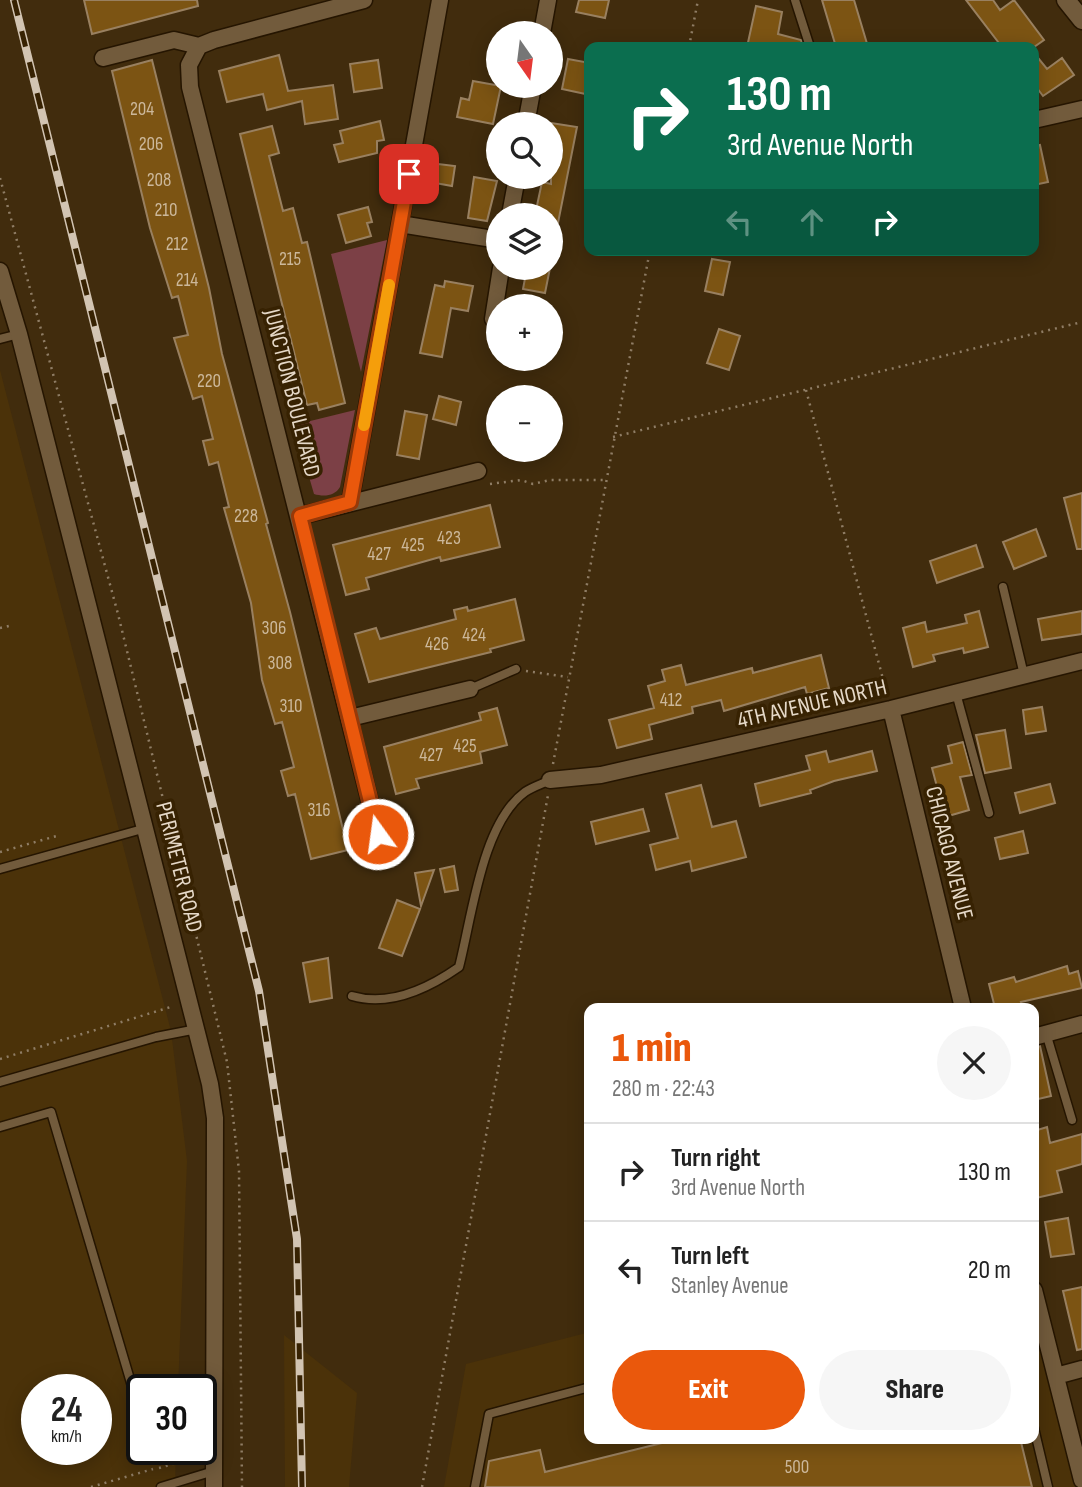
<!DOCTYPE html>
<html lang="en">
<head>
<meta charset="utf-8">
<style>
  :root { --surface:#fff; --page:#f6f6f6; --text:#222; --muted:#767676; --line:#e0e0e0; --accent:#ea580c }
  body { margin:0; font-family:"Sofia Sans Condensed",sans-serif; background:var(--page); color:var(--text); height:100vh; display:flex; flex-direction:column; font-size:26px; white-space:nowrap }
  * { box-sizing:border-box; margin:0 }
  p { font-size:23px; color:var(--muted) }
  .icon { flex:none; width:38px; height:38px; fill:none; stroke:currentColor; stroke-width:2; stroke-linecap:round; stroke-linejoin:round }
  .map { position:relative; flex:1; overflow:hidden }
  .sheet { position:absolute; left:584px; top:1003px; width:455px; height:441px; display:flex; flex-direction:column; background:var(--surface); border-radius:14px; box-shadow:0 4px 18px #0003 }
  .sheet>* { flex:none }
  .hud { position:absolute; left:584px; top:42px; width:455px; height:214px; border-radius:14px; box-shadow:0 4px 18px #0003; background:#0b6e4f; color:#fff; overflow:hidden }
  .needle { width:46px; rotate:166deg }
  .controls { position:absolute; left:486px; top:21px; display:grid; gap:14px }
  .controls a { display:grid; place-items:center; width:77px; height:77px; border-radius:50%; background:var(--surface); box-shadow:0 4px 18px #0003; font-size:35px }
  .speed { position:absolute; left:21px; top:1374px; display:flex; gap:14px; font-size:35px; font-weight:700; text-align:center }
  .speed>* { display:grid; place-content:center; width:91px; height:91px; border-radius:50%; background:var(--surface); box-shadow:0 4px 18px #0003; line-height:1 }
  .speed small { font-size:18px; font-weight:400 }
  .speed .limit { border:4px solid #111; border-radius:10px; background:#fff; color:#111 }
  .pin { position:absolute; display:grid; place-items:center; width:60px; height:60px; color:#fff; margin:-30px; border-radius:14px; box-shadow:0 4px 10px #0006 }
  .me { position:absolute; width:77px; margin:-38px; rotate:346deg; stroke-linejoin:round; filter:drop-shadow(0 0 5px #0008) }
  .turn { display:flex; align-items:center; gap:24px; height:147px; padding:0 28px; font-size:32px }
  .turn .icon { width:91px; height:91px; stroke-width:2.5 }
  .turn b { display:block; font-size:49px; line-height:60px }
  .lanes { display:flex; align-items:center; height:66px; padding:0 28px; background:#0003; justify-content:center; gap:35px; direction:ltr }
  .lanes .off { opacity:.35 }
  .round { display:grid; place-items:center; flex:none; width:74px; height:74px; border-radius:37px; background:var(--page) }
  .overview { display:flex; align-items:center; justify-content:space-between; height:119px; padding:0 28px }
  h1 { font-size:42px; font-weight:800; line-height:52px; color:var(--accent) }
  .primary-button { display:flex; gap:14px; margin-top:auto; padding:14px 28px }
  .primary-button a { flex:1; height:80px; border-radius:42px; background:var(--accent); color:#fff; font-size:28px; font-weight:800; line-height:80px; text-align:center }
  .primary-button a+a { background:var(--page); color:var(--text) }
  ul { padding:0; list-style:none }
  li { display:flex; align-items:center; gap:21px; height:98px; padding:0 28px; border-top:2px solid var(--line) }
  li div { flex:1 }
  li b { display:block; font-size:26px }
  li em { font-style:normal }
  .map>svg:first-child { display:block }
  .built { fill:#4b3209; fill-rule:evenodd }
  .green { fill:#7c4046 }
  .building { fill:#7c5413; stroke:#998060; stroke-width:2 }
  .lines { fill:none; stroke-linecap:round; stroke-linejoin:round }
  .service-casing { stroke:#251501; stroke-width:11 }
  .minor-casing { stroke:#251501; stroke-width:19 }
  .tertiary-casing { stroke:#251501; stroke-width:21 }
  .path { stroke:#8f7d65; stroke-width:2.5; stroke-dasharray:2 5; stroke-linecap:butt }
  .service { stroke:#725b3c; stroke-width:8 }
  .minor { stroke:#725b3c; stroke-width:16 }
  .tertiary { stroke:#725b3c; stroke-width:18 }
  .rail-casing { stroke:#d2c4b2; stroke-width:8 }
  .rail { stroke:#372202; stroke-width:5; stroke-dasharray:16; stroke-linecap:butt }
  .route-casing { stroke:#983908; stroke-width:18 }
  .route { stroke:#ea580c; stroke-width:12 }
  .slow { stroke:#f59e0b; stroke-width:12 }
  .labels { text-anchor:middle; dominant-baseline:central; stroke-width:7; stroke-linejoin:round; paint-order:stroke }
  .number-label { font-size:19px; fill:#ccb89b }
  .street-label { font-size:23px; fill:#e6d9c8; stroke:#372202 }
</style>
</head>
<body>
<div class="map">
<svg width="1082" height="1487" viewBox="0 0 1082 1487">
  <rect width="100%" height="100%" fill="#412c0d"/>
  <!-- built -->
  <path class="built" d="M0,370L171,1031L187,1161L178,1389L142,1390V1449H176L175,1487H0ZM37,1390H96V1449H37Z
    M1034,1291L1082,1487H444L466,1364L590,1332V1438H1034Z
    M284,1335L357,1393L349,1487H285Z"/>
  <!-- green -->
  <path class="green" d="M387,240L361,372L331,254Z
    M355,410L340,487C335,496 324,497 314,494L294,425Z"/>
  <!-- building -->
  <path class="building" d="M84,0H197L198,6L92,34Z
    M579,0H609L605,18L576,12Z
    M822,0H854L868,47H836Z
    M966,0H993L1000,10L1014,0L1044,40L1034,47H1002Z
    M756,6L782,12L778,34L801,40L803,47H747Z
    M1034,53L1047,69L1062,58L1074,75L1043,96L1034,84Z
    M279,55L288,91L333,85L338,119L305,124L302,101L267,110L263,94L227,102L219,71Z
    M568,59L590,63V95L562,89Z
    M152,60L209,288L222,354L268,523L266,524L290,612L348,850L311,859L295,794L288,796L281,771L294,767L282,722L275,724L262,680L251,603L224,508L229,507L218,462L209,465L203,441L213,439L202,396L193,399L174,338L188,335L178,296L172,298L150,228L112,71Z
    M378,60L382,88L354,92L350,64Z
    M473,81L501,86L493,124L457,117L461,98L469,100Z
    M380,121L384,140L377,141V153L339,162L334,145L343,143L340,131Z
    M551,123L577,127L558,223L551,222V215H535L542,182L551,184Z
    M272,126L279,153L269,156L283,211L293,208L302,243L307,242L345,403L319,410L317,403L307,405L240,134Z
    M1040,145L1048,182L1034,185V146Z
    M438,164L455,166L452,186L435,183Z
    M474,177L497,181L487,221L468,218Z
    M368,207L372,222L367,223L371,236L346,243L338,215Z
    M712,259L730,262L723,295L705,291Z
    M527,268H550L545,293L523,289Z
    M445,281L473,286L468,311L451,308L442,357L420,353L435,285L444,287Z
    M719,329L740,336L729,370L707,363Z
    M439,396L461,402L456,425L433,419Z
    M405,411L427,415L419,459L397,455Z
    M1082,493V549H1077L1064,498Z
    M490,505L500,547L441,561L440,557L366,578L369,589L346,595L333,545Z
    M1036,529L1046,556L1014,569L1003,542Z
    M976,545L983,567L937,583L930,561Z
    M515,599L524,640L490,649L491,652L369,682L355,634L376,628L380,639L456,619L454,610L467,607L468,611Z
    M979,611L988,647L964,653L963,648L933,655L935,661L913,667L903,628L925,622L927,632L967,623L965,615Z
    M1082,611V634L1042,640L1038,619Z
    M821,655L829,688L807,694L805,687L724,711L721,700L692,707L693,713L649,725L652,739L617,748L609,720L654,708L648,686L665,681L662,670L681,665L686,685L752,668L753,673Z
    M1042,707L1046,731L1026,734L1023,710Z
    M497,708L507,745L480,752L482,763L416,779L419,788L396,794L384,747L481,720L479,713Z
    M1005,730L1011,768L985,773L976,735Z
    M963,742L972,775L960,777L969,810L945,817L932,768L952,763L948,746Z
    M826,751L829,762L872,751L877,771L834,781L810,790L811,793L760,806L755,784L810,770L806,756Z
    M1050,784L1055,803L1020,813L1015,793Z
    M701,785L712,827L736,821L746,857L692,871L690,861L656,870L650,845L678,838L666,794Z
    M643,809L649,831L596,844L591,822Z
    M1023,831L1028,853L1000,859L995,838Z
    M454,866L458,890L445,892L440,869Z
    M434,870L421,906L415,873Z
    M397,900L420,909L402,956L379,948Z
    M328,958L332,998L310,1002L303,963Z
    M1067,966L1069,974L1078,971L1082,988L1021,1002L1022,1004L1008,1008H995L989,984L1014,977L1016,982Z
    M1040,1046L1051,1096L1034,1100V1047Z
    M1047,1127L1050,1143L1082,1134V1164L1057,1171L1062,1192L1036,1198L1034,1131Z
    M1068,1218L1074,1254L1051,1257L1045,1222Z
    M1082,1287V1349L1077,1350L1063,1291Z
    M682,1438H1020L1032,1487H485L489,1461L540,1450L545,1472Z"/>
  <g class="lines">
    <!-- service casing -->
    <g class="service-casing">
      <path id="service" d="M795,0L810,47
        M0,339L19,334
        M1003,587L1024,675
        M470,689L516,669
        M956,693L989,813
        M0,869L146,828
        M352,996C389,1007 429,988 459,967C472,917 482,823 525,792C532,787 542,784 550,780
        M1046,1033L1072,1120
        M0,1082L156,1037L197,1029
        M0,1127L51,1112L142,1420
        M1034,1428L1048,1487
        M150,1449L152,1456
        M161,1487L214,1471
        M475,1487L489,1414L590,1387"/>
    </g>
    <!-- minor casing -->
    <g class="minor-casing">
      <path id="minor" d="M542,33L548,0
        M199,46L189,65L190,87L378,834
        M103,58L174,40L199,46L214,40L364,0
        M1034,120L1082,109
        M526,124L533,86
        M510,215L517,177
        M400,224L499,240
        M0,271L19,334L210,1084L215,1118L214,1487
        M493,319L501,268
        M350,502L440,0
        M300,516L478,471
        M891,709L963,1008
        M350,718L470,689
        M550,780L601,775L891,709L1082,661
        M1034,1037L1082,1024
        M1034,1290L1082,1480
        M1056,1376L1082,1369"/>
    </g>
    <!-- tertiary casing -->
    <g class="tertiary-casing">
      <path id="tertiary" d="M1066,0L1082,20"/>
    </g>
    <!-- path -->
    <path class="path" d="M689,47L698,0
      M0,178L118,614L227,1062L239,1171L242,1487
      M806,390L887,694
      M613,437L1082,322
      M490,484L521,480L533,484L550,480H604
      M0,628L13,625
      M526,671L568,677
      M553,764L650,250
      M0,852L60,835
      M0,1059L174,1006
      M159,1468L173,1464
      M91,1487L153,1469
      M422,1487L548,795"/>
    <!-- service -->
    <use href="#service" class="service"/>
    <!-- minor -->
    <use href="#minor" class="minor"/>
    <!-- tertiary -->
    <use href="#tertiary" class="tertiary"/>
    <!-- rail casing -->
    <g class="rail-casing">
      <path id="rail" d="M14,0L259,991L297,1239L302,1487"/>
    </g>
    <!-- rail -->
    <use href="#rail" class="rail"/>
  </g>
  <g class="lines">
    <!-- route casing -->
    <g class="route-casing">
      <path id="route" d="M378,834L300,516L350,502L409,174"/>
    </g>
    <!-- route -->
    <use href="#route" class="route"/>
    <!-- slow -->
    <path class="slow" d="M364,425L389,285"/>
  </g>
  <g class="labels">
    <!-- number labels -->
    <g class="number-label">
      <text x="142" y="109">204</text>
      <text x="151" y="144">206</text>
      <text x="159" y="180">208</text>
      <text x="166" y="210">210</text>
      <text x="177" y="244">212</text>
      <text x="290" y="259">215</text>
      <text x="187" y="280">214</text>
      <text x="209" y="381">220</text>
      <text x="246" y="516">228</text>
      <text x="449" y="538">423</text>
      <text x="413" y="545">425</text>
      <text x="379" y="554">427</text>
      <text x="274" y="628">306</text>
      <text x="474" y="635">424</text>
      <text x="437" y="644">426</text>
      <text x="280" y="663">308</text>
      <text x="671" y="700">412</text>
      <text x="291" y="706">310</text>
      <text x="465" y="746">425</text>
      <text x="431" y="755">427</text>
      <text x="319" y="810">316</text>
      <text x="797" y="1467">500</text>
    </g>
    <!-- street labels -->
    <g class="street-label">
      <text transform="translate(292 393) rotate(76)">JUNCTION BOULEVARD</text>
      <text transform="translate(812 704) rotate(-13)">4TH AVENUE NORTH</text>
      <text transform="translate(949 853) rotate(76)">CHICAGO AVENUE</text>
      <text transform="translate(179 867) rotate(76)">PERIMETER ROAD</text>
    </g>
  </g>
</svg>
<div class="controls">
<a><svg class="needle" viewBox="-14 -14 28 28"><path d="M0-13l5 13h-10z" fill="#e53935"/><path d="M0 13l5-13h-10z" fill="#767676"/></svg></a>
<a><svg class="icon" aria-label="search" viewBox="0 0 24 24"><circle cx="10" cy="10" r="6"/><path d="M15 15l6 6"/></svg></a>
<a><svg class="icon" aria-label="layers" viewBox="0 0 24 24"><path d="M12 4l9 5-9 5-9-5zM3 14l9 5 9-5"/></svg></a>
<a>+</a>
<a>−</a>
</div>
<div class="speed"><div>24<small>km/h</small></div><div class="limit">30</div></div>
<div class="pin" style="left:409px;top:174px;background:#d93025"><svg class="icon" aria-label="arrive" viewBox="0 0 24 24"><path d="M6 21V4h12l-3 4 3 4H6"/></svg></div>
<svg class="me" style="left:378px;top:834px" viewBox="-20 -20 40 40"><circle r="17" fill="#ea580c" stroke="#fff" stroke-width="3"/><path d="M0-11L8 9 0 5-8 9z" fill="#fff"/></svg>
<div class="hud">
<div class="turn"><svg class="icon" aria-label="right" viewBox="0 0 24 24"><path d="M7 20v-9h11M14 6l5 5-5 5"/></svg><div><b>130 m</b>3rd Avenue North</div></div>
<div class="lanes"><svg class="icon off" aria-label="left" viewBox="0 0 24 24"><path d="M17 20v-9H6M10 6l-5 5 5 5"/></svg><svg class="icon off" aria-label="ahead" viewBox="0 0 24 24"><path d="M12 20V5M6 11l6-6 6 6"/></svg><svg class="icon" aria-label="right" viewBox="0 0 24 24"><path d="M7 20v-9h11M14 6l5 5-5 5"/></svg></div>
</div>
<section class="sheet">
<div class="overview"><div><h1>1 min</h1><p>280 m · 22:43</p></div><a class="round"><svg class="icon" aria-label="close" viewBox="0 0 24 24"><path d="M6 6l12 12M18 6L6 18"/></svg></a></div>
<ul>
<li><svg class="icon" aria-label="right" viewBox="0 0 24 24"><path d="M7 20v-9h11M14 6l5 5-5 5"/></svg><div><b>Turn right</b><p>3rd Avenue North</p></div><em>130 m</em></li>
<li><svg class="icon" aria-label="left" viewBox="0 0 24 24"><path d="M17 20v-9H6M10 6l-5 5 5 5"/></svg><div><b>Turn left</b><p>Stanley Avenue</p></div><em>20 m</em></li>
</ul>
<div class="primary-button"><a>Exit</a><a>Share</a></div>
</section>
</div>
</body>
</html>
